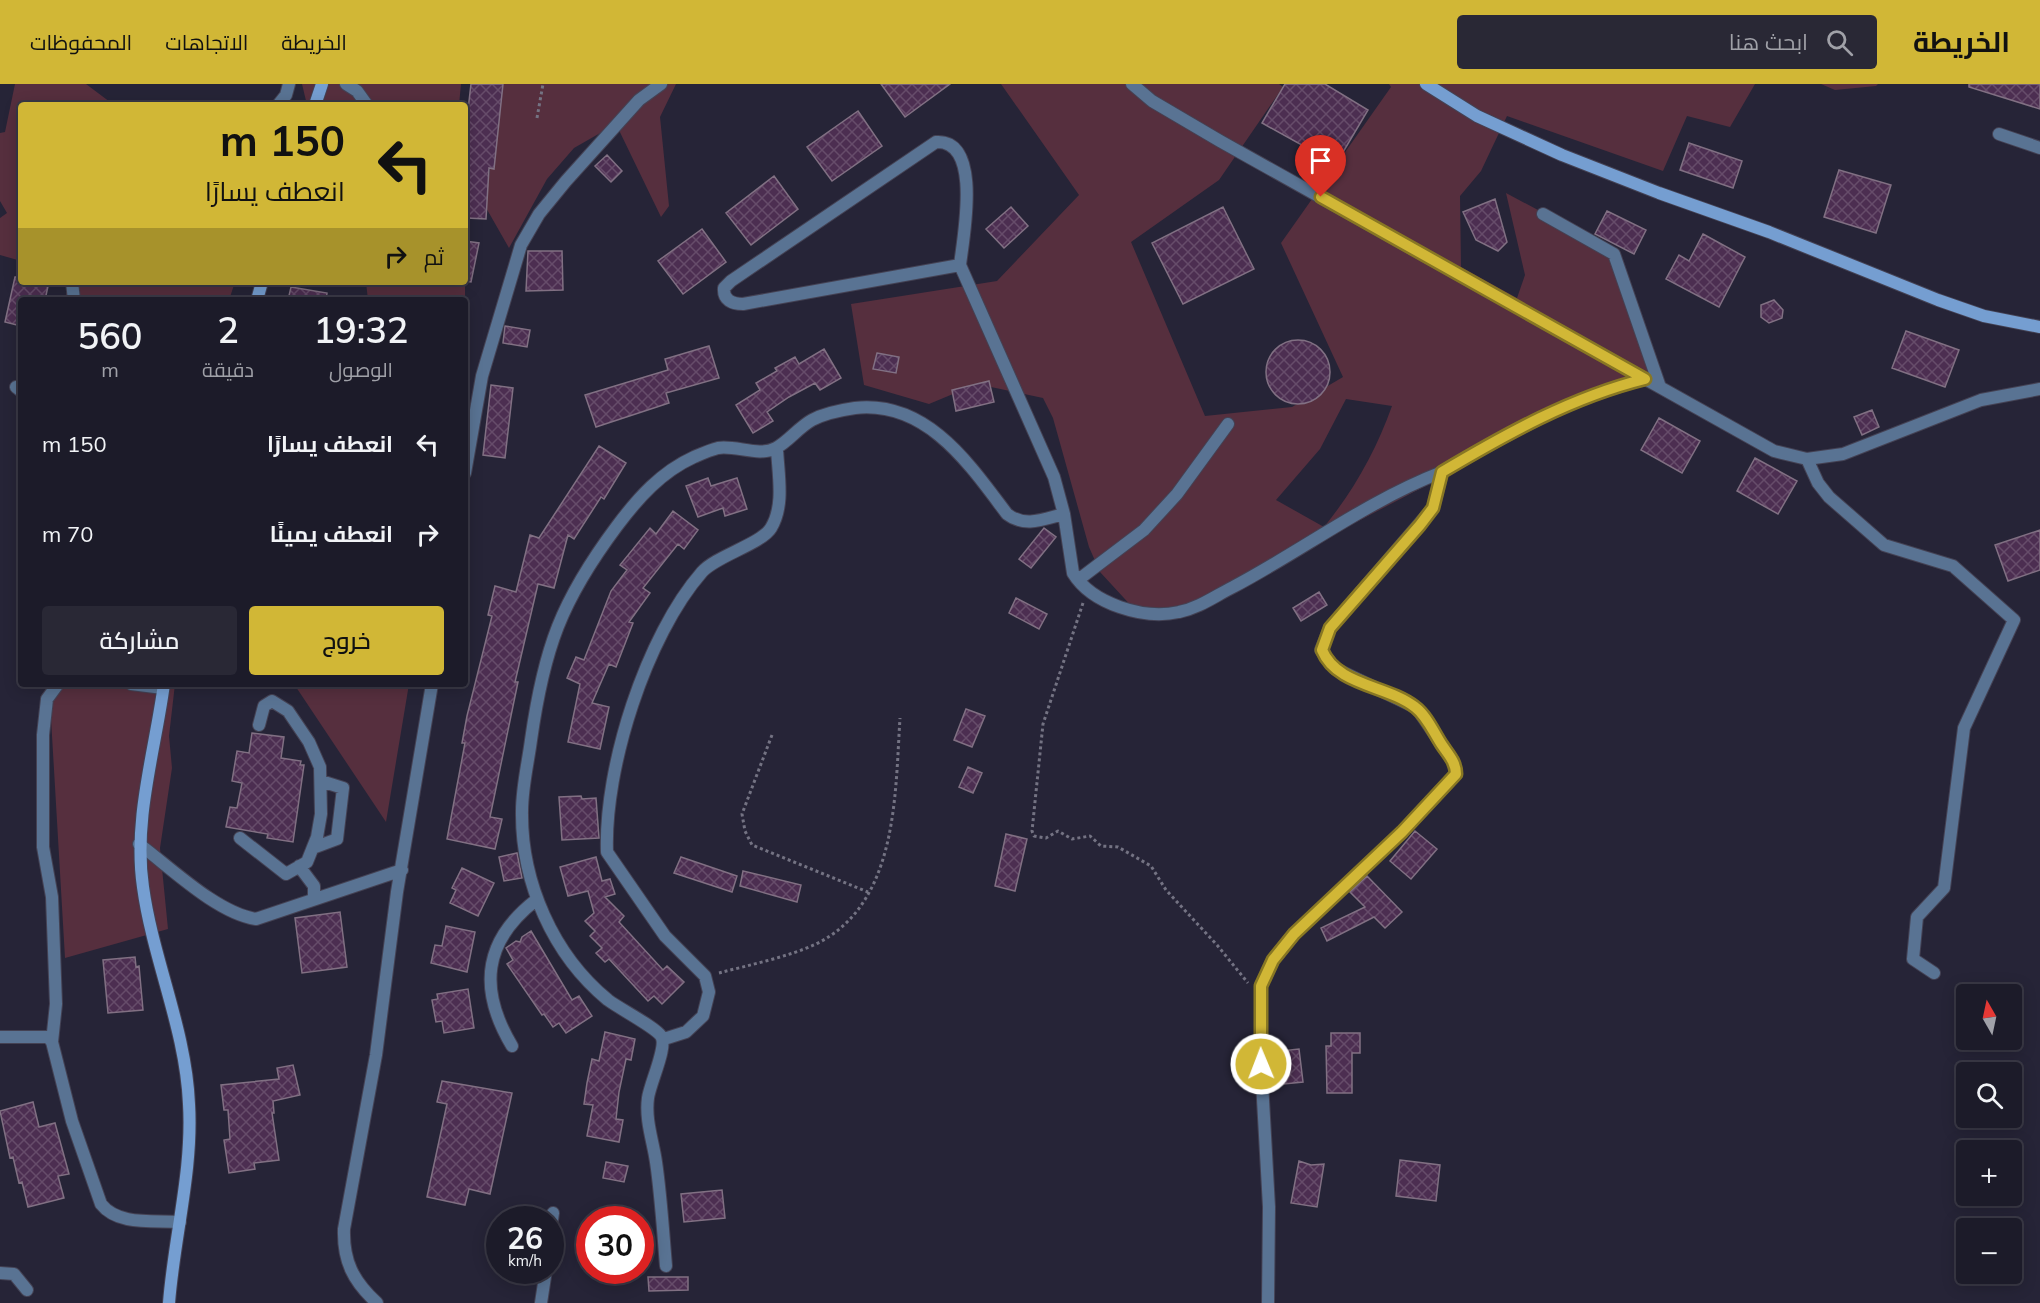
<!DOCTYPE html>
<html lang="ar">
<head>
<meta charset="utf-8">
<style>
  :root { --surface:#1c1b29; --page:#292835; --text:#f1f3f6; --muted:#a0a1a8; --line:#3a3946; --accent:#d1b736 }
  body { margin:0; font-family:Mulish,Cairo,sans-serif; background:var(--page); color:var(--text); direction:rtl; height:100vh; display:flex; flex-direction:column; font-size:22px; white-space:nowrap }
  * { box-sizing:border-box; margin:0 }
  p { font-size:20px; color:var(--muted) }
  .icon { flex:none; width:33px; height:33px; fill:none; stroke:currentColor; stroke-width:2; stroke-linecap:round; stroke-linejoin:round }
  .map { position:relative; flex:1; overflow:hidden; direction:ltr }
  .panel { position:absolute; left:18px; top:213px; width:450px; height:390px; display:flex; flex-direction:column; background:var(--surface); border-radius:6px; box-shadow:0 3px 15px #0003,0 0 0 2px var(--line); direction:rtl }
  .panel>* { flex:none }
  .top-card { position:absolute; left:18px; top:18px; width:450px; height:183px; border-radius:6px; box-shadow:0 3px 15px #0003,0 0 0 2px var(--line); direction:rtl; background:#d1b736; color:#111; overflow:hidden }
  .needle { width:39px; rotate:351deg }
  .controls { position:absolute; left:1956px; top:900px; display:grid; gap:12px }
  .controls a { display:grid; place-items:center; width:66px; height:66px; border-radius:6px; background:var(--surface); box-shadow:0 3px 15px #0003,0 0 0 2px var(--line); font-size:30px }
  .speed { position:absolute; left:486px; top:1122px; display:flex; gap:12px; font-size:30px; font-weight:700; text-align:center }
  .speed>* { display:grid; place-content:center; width:78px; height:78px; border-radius:50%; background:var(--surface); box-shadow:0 3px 15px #0003,0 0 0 2px var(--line); line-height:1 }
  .speed small { font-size:15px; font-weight:400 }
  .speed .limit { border:9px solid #d22; background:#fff; color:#111 }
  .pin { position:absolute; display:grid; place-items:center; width:51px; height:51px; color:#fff; margin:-62px -26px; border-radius:50% 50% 50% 0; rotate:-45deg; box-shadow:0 0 6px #0007 }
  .pin .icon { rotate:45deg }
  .me { position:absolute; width:66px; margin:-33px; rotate:359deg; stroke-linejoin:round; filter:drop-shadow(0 0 4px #0008) }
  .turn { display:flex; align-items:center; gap:21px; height:126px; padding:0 24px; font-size:27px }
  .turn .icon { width:78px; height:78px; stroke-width:2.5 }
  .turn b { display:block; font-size:42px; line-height:51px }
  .then { display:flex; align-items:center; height:57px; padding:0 24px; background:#0003; gap:12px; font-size:22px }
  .eta { display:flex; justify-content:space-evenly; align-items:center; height:102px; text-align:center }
  .eta b { font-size:36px; font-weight:600; line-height:42px }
  .action { display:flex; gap:12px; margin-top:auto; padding:12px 24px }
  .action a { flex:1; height:69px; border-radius:6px; background:var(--accent); color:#111; font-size:24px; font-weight:600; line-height:69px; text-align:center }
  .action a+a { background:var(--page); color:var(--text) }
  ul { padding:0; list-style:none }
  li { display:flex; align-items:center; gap:18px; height:90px; padding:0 24px }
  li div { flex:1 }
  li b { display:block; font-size:22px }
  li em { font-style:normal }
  header { display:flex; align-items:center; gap:36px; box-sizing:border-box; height:84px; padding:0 30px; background:var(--accent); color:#111 }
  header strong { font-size:28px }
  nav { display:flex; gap:33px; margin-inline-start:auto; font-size:21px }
  .search { width:420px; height:54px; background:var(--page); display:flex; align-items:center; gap:15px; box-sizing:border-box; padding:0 21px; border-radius:6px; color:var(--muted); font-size:22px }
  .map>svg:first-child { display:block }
  .green { fill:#562f3e; fill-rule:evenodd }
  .building { fill:url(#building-cross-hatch); stroke:#817083; stroke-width:1.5 }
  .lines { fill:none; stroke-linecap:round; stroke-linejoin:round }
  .street-casing { stroke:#444254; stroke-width:14 }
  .secondary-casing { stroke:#444254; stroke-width:14 }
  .path { stroke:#747383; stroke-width:3; stroke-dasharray:3 3; stroke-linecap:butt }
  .street { stroke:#597393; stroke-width:12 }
  .secondary { stroke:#759ed1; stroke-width:12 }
  .route-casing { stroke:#887723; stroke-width:15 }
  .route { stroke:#d1b736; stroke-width:10 }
</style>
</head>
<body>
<header>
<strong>الخريطة</strong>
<div class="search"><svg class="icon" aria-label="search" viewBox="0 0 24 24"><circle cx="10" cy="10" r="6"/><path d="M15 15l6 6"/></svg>ابحث هنا</div>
<nav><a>الخريطة</a><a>الاتجاهات</a><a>المحفوظات</a></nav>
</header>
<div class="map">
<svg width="2040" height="1219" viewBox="0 0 2040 1219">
  <defs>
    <pattern id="building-cross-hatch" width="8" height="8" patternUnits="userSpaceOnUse" patternTransform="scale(1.5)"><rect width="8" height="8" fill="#4c2e51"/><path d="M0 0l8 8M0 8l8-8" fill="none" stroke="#664c6a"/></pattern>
  </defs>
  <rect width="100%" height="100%" fill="#262437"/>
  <!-- green -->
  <path class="green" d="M15,0H86L114,21H21V177L0,171V134L7,129L0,117V49L5,48Z
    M302,0H461L459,21H307Z
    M502,0H676L660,33L669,122L661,133L616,40L574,64L547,95L509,164L485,122Z
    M1001,0H1279L1283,3L1219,96L1131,158L1205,332L1292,323L1343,293L1281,159L1391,3L1389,0H1755L1730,43L1687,32L1663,87L1507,32L1481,87L1460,112L1461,183L1517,214L1525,191L1506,109L1609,164L1653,299L1574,324L1198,521L1135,526L1100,488L1089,463L1053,334L1043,314L977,300L929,320L864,301L851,220L997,197L1079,111ZM1346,315L1392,322C1376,367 1354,406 1324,443L1276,416L1320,365Z
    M1821,0H1878L1876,2L1835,6Z
    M69,198H235L229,216H65Z
    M366,198H465V244V216H368Z
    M49,600H175L169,652L172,684L160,764L168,845L65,874Z
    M294,600H409L386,738Z"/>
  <!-- building -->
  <path class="building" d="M471,0H503L494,85L489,84L486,135L467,134L469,82H465V52Z
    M881,0H950L905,33Z
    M1285,0H1325L1368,26L1336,80L1262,39Z
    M1969,0H2040V25L1969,3Z
    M858,27L882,62L832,97L807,63Z
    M1689,59L1742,77L1733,104L1680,86Z
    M607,71L622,87L611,98L595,82Z
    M1839,86L1891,101L1876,149L1824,133Z
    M774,92L798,125L751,161L726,129Z
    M1495,115L1507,158L1498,167L1476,156L1463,128Z
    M1011,123L1028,142L1004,164L986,145Z
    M1223,123L1254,185L1183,220L1152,159Z
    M1607,127L1646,146L1634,170L1595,150Z
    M702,145L726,178L683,210L658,177Z
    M1703,150L1745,173L1719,223L1666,195L1679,171L1689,177Z
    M465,157L479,159L471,198L465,197Z
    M528,167H562L563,206L526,207Z
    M15,193H21V198L48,202L45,216H21V242L5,238Z
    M291,203L327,209L326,216H288Z
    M1774,216L1783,226L1782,234L1769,239L1761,233V221Z
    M505,242L530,246L527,263L503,259Z
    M1906,247L1959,266L1945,303L1892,284Z
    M1266 288a32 32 0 1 1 64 0a32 32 0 1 1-64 0Z
    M709,262L719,294L666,309L669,319L596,343L585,311L668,286L665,275Z
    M824,265L841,294L820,306L815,299L789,313L767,328L773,337L753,349L736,321L760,306L756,299L777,287L775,284L795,273L799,280Z
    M877,269L899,273L896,289L873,285Z
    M989,297L994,318L956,327L952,306Z
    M491,301L513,304L505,374L483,371Z
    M1872,326L1879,343L1862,351L1854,333Z
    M1659,334L1700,357L1682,389L1641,366Z
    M599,362L626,379L604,415L601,413L574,455L568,451L554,504L538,500L515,598H518L490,733L502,735L495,765L447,755L465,659H462L467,632L492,532L488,531L495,502L516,508L530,451L539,454Z
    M1755,374L1797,397L1778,430L1737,407Z
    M708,394L711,402L737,394L747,425L725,432L723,424L698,433L686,402Z
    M673,427L698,446L684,465L678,460L643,504L650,509L629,538L633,539L616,583L609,580L592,619L609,623L600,665L568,658L580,600L567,594L576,573L584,576L611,507L627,486L620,481L650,444L656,450Z
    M1044,444L1056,453L1031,484L1019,475Z
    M2040,446V486L2008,497L1995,461Z
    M1319,508L1327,521L1301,537L1293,524Z
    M1016,514L1047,530L1039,545L1009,529Z
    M966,625L985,632L972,663L954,656Z
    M252,649L284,653L281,674L301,677L300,681H304L293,758L267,754L268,750L226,743L230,723L237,724L242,699L232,697L237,667L249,669Z
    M968,683L982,689L973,709L959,703Z
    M581,712L582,715L596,714L599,754L562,756L559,713Z
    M1415,747L1437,765L1411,795L1390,777Z
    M1006,750L1027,755L1015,807L995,802Z
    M517,769L522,794L504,797L499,773Z
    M596,773L602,797L610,795L615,810L605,813L624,832L619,838L663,886L667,882L684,898L662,920L654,912L648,917L609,875L605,878L596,869L602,864L590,852L595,847L585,837L594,829L588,807L568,812L560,783Z
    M681,773L737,792L732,808L674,789Z
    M462,784L494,799L478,832L450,819L456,806L452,804Z
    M743,787L801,801L797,818L740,802Z
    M1367,792L1402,828L1385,844L1374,833L1327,857L1321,844L1365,823L1350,808Z
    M340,828L347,883L302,889L295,834Z
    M446,842L475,848L467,888L431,879L435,861L442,862Z
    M531,847L572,916L579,912L592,932L566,949L559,939L553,943L544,930L542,931L507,880L513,876L506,864L516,857L520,858L522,853Z
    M135,873L136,883L139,882L143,926L108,929L103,876Z
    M468,905L474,944L444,949L442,937L436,938L432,916L438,915L437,910Z
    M605,948L635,955L631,976L626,975L619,1008L616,1035L623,1036L619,1058L587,1052L593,1021L584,1020L587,999L592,975L599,977Z
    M1331,949H1360V969H1352V1009H1327L1326,962H1331Z
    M1299,965L1303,998L1284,1000L1281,967Z
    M293,981L300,1011L273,1017L274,1029H272L279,1076L254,1079L255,1085L229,1089L224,1056L230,1055L228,1026H224L221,1001L279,995L277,984Z
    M442,997L512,1009L490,1110L469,1105L465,1121L427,1113L447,1020L437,1018Z
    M33,1018L39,1043L55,1039L69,1090L58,1092L64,1114L28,1123L22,1098L19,1099L13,1073L10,1074L0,1027Z
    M1400,1076L1440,1081L1436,1117L1396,1112Z
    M1299,1077L1311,1081L1324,1080L1317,1123L1291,1119Z
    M606,1078L628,1082L624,1098L603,1094Z
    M722,1106L725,1134L684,1138L681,1110Z
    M648,1193H688V1206L649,1207Z"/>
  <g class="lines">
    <!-- street casing -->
    <g class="street-casing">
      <path id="street" d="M346,0L357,7L367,21
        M1132,0L1152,17L1220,57L1774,367L1807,375L1843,370L1981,316L2040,305
        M278,21L286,11L289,0
        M1999,50L2040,64
        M936,58C983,55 963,154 960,181L743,220C732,220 723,216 724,204L731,197Z
        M1543,130L1614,170L1660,303
        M960,181L1054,393L1064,430L1073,489C1092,520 1144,536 1179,528C1199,524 1215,512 1233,503C1303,466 1367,417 1442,388
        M72,198L74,216
        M16,303L21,307
        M1807,375L1818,399L1829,413L1884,461L1953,482L2014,536L1964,644L1944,804L1917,833L1913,875L1934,889
        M465,389L482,292L521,161L539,130L566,97L639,16L661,0
        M1078,496L1144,446L1177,410L1228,340
        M131,600L163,604
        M240,754L286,790L307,778L317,753L321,730L320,683L309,658L288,627L272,617L264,622L259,641
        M139,760C171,784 217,829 256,835L402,786
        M313,764L337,755L343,704L321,697
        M299,782L314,802V815
        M0,953H48L52,958L72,1037L101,1120C118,1142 154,1136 180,1138
        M664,955L686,948L703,932L709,908L705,892L665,852L607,768C604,684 646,552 702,488C716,472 761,460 771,444C785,421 778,390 777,364
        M52,958L56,920L52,813L43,763V651L47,615L58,600
        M512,962C478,905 483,857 536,816
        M550,1151L553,1129
        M666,1182C663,1147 661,1112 656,1078C653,1057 645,1036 648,1014C650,999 668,962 661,952C655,943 620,925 608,916C553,871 521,798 522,727C522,703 528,679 531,656C544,564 561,517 617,442C638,414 661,388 694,373C701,370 710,366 718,364C736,361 759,373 776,364C789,357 799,343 812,336C825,329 841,326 855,324C927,316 970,381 1007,430C1025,444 1044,435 1064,430
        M0,1189L14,1190L27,1206
        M377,1219C353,1197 343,1177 344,1145L376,971L397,808L432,600
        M541,1219L546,1186
        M1268,1219L1269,1123L1261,980V902L1273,876L1294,850L1402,748L1456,690L1453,677L1417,624L1334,584L1321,566L1330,544L1433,424L1442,388C1506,350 1572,313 1645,295"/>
    </g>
    <!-- secondary casing -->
    <g class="secondary-casing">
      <path id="secondary" d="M1426,0L1477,32L1562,71L1659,109L1769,148L1938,216L1984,232L2040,243
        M315,21L322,0
        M257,216L262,198
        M164,600C155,667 133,736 143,803C153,876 186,946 189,1020C193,1087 174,1153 169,1219"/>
    </g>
    <!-- path -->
    <path class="path" d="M537,34L543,0
      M1083,519L1043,640L1032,747L1034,752L1046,754L1058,747L1072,755L1090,752L1101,762L1118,763L1151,782L1166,806L1217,861L1248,899
      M772,651L742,730L745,747L752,761L868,808
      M719,889C749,881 788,873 816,860C898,820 895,711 900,634"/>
    <!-- street -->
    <use href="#street" class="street"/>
    <!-- secondary -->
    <use href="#secondary" class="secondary"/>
  </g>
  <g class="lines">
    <!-- route casing -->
    <g class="route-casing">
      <path id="route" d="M1261,980V902L1273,876L1294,850L1402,748L1456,690C1456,678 1448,670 1442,661C1434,649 1427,632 1415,623C1387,601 1337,602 1322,566L1330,544L1420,441L1433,424L1442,388C1506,350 1572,313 1645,295L1321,113"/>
    </g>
    <!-- route -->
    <use href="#route" class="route"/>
  </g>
</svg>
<div class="controls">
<a><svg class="needle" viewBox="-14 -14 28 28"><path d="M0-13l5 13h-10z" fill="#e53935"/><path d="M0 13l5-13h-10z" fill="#a0a1a8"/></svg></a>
<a><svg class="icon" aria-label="search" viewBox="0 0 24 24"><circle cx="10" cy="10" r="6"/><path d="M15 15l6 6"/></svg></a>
<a>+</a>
<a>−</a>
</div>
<div class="speed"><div>26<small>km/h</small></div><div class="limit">30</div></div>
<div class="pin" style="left:1321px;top:113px;background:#d93025"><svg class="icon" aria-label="arrive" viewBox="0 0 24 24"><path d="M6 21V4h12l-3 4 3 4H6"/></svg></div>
<svg class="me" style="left:1261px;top:980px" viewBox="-20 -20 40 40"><circle r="17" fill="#d1b736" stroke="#fff" stroke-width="3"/><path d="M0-11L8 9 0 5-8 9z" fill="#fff"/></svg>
<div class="top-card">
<div class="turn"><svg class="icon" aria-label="left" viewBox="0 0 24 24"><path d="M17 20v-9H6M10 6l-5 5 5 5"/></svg><div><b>150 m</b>انعطف يسارًا</div></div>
<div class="then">ثم<svg class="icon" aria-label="right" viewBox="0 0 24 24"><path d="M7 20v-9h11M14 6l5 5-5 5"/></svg></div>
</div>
<section class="panel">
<div class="eta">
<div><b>19:32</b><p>الوصول</p></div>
<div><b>2</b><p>دقيقة</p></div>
<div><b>560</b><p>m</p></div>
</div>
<ul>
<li><svg class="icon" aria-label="left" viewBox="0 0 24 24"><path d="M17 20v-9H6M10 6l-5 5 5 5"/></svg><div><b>انعطف يسارًا</b></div><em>150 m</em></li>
<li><svg class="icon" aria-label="right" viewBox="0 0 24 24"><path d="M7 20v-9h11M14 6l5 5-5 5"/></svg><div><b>انعطف يمينًا</b></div><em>70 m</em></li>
</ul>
<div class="action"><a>خروج</a><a>مشاركة</a></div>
</section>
</div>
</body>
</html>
